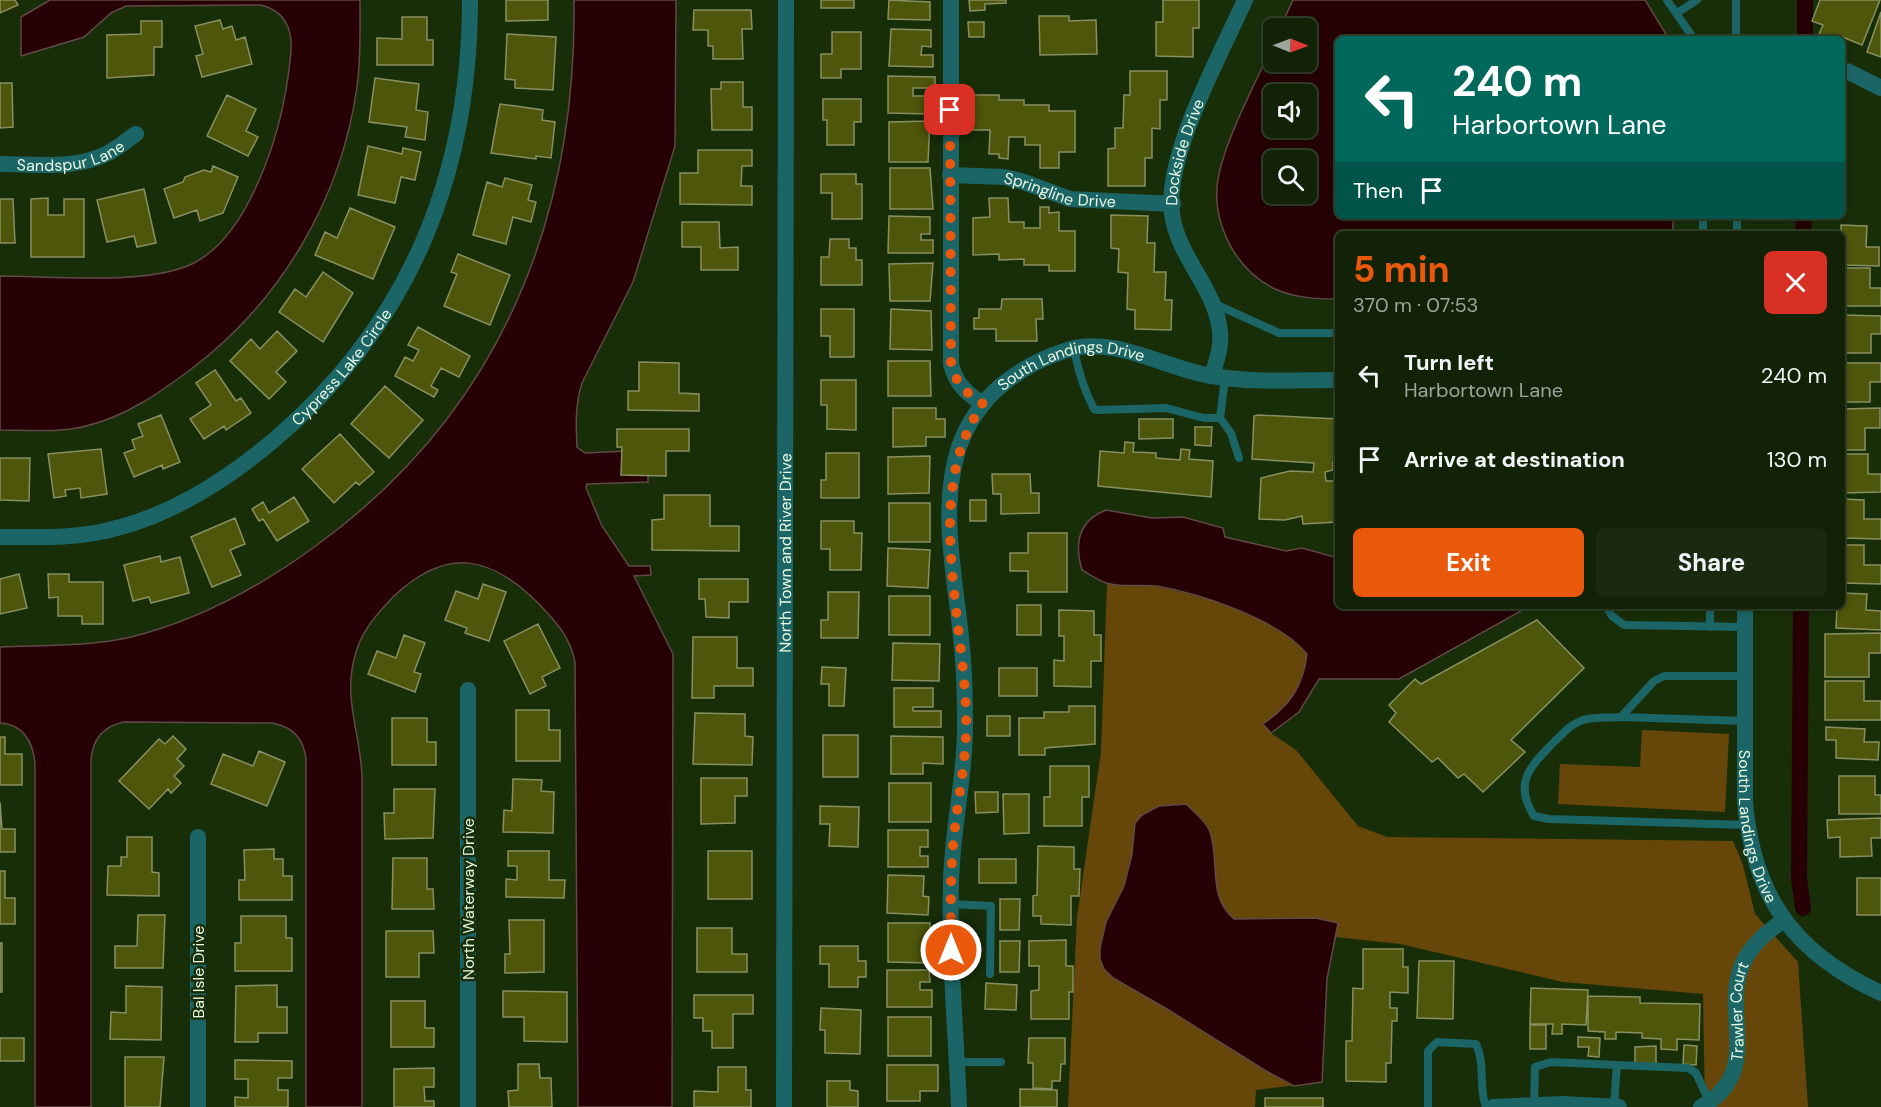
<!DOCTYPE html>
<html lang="en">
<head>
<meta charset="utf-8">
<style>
  :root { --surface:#112207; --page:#1a2a11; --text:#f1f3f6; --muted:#9ca49b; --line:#303f28; --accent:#ea580c }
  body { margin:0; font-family:"DM Sans",sans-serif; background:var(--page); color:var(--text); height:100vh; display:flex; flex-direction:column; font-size:22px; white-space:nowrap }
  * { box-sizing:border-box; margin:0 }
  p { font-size:20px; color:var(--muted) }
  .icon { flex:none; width:33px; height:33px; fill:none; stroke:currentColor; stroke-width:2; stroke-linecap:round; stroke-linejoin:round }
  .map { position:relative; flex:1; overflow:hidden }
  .side { position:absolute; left:1335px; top:231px; width:510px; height:378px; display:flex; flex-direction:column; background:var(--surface); border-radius:9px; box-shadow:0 3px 9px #0003,0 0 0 2px var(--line) }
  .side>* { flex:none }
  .top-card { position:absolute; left:1335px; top:36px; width:510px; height:183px; border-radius:9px; box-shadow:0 3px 9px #0003,0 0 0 2px var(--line); background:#00695c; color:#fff; overflow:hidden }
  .needle { width:39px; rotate:91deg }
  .fabs { position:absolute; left:1263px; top:18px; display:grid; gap:12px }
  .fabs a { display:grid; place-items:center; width:54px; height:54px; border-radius:9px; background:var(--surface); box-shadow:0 3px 9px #0003,0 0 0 2px var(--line); font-size:30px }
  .pin { position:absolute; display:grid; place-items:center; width:51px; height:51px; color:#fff; margin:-26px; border-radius:12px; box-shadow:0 3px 9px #0006 }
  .me { position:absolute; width:66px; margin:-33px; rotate:0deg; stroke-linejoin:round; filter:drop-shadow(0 0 4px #0008) }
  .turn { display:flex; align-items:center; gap:21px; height:126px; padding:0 18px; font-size:27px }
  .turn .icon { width:78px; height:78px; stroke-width:2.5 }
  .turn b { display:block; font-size:42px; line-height:51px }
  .then { display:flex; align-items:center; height:57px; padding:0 18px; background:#0003; gap:12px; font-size:22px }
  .round { display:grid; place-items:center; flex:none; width:63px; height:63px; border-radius:9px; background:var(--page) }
  .head { display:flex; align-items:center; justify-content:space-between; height:102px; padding:0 18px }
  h1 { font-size:36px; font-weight:700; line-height:45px; color:var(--accent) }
  .cta { display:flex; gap:12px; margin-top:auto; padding:12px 18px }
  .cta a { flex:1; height:69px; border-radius:9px; background:var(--accent); color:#fff; font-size:24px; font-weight:700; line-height:69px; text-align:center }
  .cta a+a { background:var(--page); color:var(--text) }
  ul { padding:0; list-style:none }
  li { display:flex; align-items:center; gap:18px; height:84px; padding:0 18px }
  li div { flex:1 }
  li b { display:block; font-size:22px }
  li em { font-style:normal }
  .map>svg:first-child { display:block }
  .green { fill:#674609 }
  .water { fill:#260004; stroke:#604a46; stroke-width:1.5; fill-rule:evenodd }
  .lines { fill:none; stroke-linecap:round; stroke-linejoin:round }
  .canal { stroke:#260004; stroke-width:16 }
  .building { fill:#4e560b; stroke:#889061; stroke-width:1.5 }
  .service { stroke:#1c6566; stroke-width:8 }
  .minor { stroke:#1c6566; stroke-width:16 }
  .route { stroke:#ea580c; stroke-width:10; stroke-dasharray:0 18 }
  .labels { text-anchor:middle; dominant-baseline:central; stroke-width:5; stroke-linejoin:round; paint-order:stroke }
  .street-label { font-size:16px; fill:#e8f8e1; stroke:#172e09 }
</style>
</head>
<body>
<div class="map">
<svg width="1881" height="1107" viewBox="0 0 1881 1107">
  <rect width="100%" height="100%" fill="#172e09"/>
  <!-- green -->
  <path class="green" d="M1107,583C1123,584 1141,583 1157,587C1202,595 1278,618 1307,654C1302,690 1291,702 1263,724L1271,733L1296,750L1358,826L1387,837L1733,841L1743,865L1755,914L1798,962L1808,1107H1705L1703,994L1563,982L1400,944L1336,937L1327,979L1322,1082L1256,1090L1255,1107H1068L1077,917L1101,752Z
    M1642,730L1729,734L1725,812L1558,804L1560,764L1640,767Z"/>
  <!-- water -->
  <path class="water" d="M50,0H360C360,29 361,58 357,87C341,199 281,302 190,370C159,393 125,417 86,426C59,433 28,430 0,430V276C53,276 148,286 194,263C250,234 280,134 288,77C290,60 295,39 286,23C281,13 272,8 261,5L126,6L111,13L84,37L21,56V17Z
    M574,0H676L675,146L633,282L582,383C575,404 576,426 577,447L585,453L648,450V482L587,484L586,488L602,526L629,566H650L651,575L634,576L673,654L672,1107H578L575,662C570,637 557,623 540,605C491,555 447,546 393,597C378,613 364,628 357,649C341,696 360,729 362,776V1107H306V758C303,738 293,727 272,723L124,722C104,726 93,738 91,759V1107H35V763C33,742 23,724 0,723V647C44,645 88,647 131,637C200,620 260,587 317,545C499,412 577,221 574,0Z
    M1293,0H1645L1669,39H1338V216H1674L1672,234H1338V299C1317,299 1295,298 1275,289C1234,269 1209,219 1219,174C1228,133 1256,83 1273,44L1274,62H1306V28H1280ZM1274,94H1306V128H1274ZM1274,160H1306V194H1274Z
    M1106,510L1152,518L1183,517L1223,528L1225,537L1286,551L1302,548L1338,558V606H1530L1399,679H1319L1299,712L1271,733L1263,724C1290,705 1303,687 1307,654C1278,619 1201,594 1157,586C1141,584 1122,588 1106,583C1098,580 1089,574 1082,570C1074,543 1078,521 1106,510Z
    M1186,804C1193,811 1207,822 1210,832C1220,861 1207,896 1234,919L1316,918L1338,923L1327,979L1322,1082L1294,1086L1266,1071L1167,1009L1113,978L1104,969L1100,959V948L1106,922L1124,886L1132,854L1135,823L1142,815L1159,806Z"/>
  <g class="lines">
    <!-- canal -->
    <path class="canal" d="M1805,39V0
      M1803,234L1804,216
      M1801,606L1799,879L1803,908"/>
  </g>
  <!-- building -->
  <path class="building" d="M0,0H15L18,5L0,13Z
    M506,0H548V20L506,21Z
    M821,0H854V8H821Z
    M889,0L930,2V20L888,19Z
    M969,0H1006V3L985,4V10L970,11Z
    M1163,0H1199V28H1193V57L1156,56V22H1163Z
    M1820,0H1880L1862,45L1840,36L1839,39H1817L1823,25L1812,21Z
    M694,10H751L752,29H742L743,59H713V46H708V30H693Z
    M1881,12V57L1867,52Z
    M1039,16H1069V21L1096,20L1097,54L1040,55Z
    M402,17H427V40H433V65H377V38L402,39Z
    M220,20L223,29L232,26L236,40L245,37L252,64L202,77L196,56L203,54L195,26Z
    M141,21H162V47H154V75L107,78V35L141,34Z
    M968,22H984V37H969Z
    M891,29L931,30V47L922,46L921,55H933V67L889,66Z
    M832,32H861V69H841V78H821V54H832Z
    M507,34L556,37L553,90L515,88V80L505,79Z
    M1130,71H1167V100H1160V129L1152,128V158H1145V186H1108V149L1115,148V128H1123L1124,95H1130Z
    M888,76L935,77V88H913V96H929V114L888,113Z
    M375,78L419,84L416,110L428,112L425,140L405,137L407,127L369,122Z
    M721,82H743V107H752V130H712L711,89H721Z
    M0,83H12L13,127L0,128Z
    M227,95L256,109L246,131L258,137L248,156L207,136Z
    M973,95H999V100H1024V105H1049V111H1075V152H1059V168H1040V145H1025V137H1009L1008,159L999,158V154H989L990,130H973Z
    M823,99H861V122H854V145H827V120H823Z
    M500,104L543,110L542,120L555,122L551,158L536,156V159L491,153Z
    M930,121L928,162H889V122Z
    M368,146L402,154L403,148L421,152L415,180L401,177L395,203L358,195Z
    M698,150H752V166H742L741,186H752V205L680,204V173H698Z
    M213,166L238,177L223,213L200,221L197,210L174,218L164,189L183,182L185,177L204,170L211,172Z
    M890,168H930L933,209H890Z
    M821,174H856V184H862V219H832V193H821Z
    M505,178L532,185L528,200L536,202L531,222L513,217L506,244L473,235L487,182L502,187Z
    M144,189L156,243L137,247L134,236L107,242L97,200Z
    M48,198V215H64V199H84V257H31V199Z
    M989,198H1008L1009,222H1024V228H1040V207H1049V213L1059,212V231H1075V271H1049V265H1024V259L999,260V254L973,255V218L990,217Z
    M0,199H13L15,243H0Z
    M350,208L395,227L373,279L315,255L325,232L337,238Z
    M1111,215L1148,216L1147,243H1155L1154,272H1166L1165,300H1172L1171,330L1135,329V310L1127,309L1128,273L1118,272L1119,249L1111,248Z
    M889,216L930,217V234H921V240H933V253H888Z
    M682,222H719L720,248L738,247V270H701V247H682Z
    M1841,225L1867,226L1866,247H1879V266L1842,265Z
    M830,239H849V248H856V260H862V285H821V257H829Z
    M458,254L510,275L490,325L444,306L457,274L451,272Z
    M933,263L930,301H890L889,264Z
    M1842,268H1870V288H1881V306H1842Z
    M323,272L353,293L323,342L279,312L295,289L306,297Z
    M1002,299H1042L1043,319H1036L1037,341H996V329H974V318H979V309H1001Z
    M821,309H854V357H830V336H821Z
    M891,309L931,311L932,350L890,349Z
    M1842,315L1881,316V334H1871V353H1842Z
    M418,327L470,356L459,377L441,368L431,386L438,390L434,397L395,376L405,357L413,361L419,350L408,345Z
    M277,331L297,351L276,372L286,382L269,399L230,361L251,339L260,349Z
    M888,361H930L931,396H888Z
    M639,362L679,363V393L699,394V411L628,410V391H639Z
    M1842,363H1881V382H1870V402H1842Z
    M215,370L236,401L241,398L251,413L226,430L224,426L204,439L190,419L211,405L196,383Z
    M821,380H856V430L827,429V405H821Z
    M385,386L423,420L389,458L351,424Z
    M893,408H936V419H945V437H926V446L893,447Z
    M1880,408V428H1865V450H1842V409Z
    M161,415L180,462L163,469L162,465L134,477L124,453L135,449L132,440L143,436L138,424Z
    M1258,415L1338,419V462H1333V470L1325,472L1326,481H1338V522L1303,524L1302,516L1285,520L1259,519L1261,478L1290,471L1313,472L1314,463L1252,459L1254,416Z
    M1139,419H1173V438L1139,439Z
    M1195,427H1212L1211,446L1195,445Z
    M617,429H689V451H666V476L621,475L622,447H617Z
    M340,434L374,472L359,485L356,482L334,503L302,469Z
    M1125,442L1134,443L1133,452L1156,453V458L1180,460L1181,449L1190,450L1189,459L1213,461L1211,497L1098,486L1100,451L1124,453Z
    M101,449L107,494L81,498L80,488L65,490L66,496L54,498L48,454Z
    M826,453H859V498H821V480H826Z
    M1842,454H1868V474H1881V492L1842,493Z
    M930,456L929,493L888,494V457Z
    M0,458H30L29,501L0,500Z
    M992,474H1030L1031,493H1039V513L1001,514V494H993Z
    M664,495H710V526H739V551L652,550V520L664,519Z
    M294,497L309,521L277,541L263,519L259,521L252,509L263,502L269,513Z
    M1842,499L1864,500V519H1881V539L1842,538Z
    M970,500H986V521H970Z
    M889,503H930V542H889Z
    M235,518L245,544L230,550L241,575L212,587L191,537Z
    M821,521H854V533H862L861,570H830V549H821Z
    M1028,533H1067V592H1028V571H1010V553H1028Z
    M1842,545H1864V565H1881V584L1842,583Z
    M888,548L930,550L928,588L887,586Z
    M160,556L161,562L180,557L189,593L151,603L149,597L133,601L124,565Z
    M19,574L27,608L0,614V579Z
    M48,574H69V582H103V624H82V616H58V597L49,598Z
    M699,579H748V602H729V618L706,617L705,599H699Z
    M483,584L506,592L489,641L465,633L467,628L445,620L456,591L478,599Z
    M828,592H859L858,638H821V620H828Z
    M1842,593L1867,594L1866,610L1881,611V630L1836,628L1837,606H1842Z
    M889,596H930V635H889Z
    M1017,605H1041V635H1017Z
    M1059,610L1094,611V635H1101V661H1091V687L1054,686V660L1064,661V636H1059Z
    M1537,620L1584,668L1511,740L1525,752L1483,792L1464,774L1458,778L1438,758L1432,762L1389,722L1396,713L1389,705L1415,679L1421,684Z
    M538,624L560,668L542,677L546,686L530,694L504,641Z
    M1881,633V653H1869V677H1825V634Z
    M404,635L425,643L414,672L421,674L415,692L368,674L377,651L396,658Z
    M693,637H737V668H753V686H714V698H692Z
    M893,643L940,644L939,681L892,680Z
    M822,667L846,668L844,706H829V684H821Z
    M999,668H1037V696H999Z
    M1825,681H1864V701H1881V720H1825Z
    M894,688H933V707H913V711H941V727H894Z
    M1069,706H1095V744L1045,748V755H1019V718H1044V712H1069Z
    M516,710H549V730H560V761H516Z
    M695,713L745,714V736L753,737L752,765L693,764Z
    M987,716H1010V736H987Z
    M392,718H427V742H436V765H392Z
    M1826,727L1865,729L1864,742H1879L1878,760L1836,758V740H1826Z
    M823,735H858V777H823Z
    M173,736L186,749L177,759L184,766L174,776L181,783L171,793L168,789L149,809L119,781L159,739L165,744Z
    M891,736L943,737V764L923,763V774H891Z
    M0,737H5V754H22V785H0Z
    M259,751L285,762L267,806L211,784L223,754L253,766Z
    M1050,766H1089V797H1082V826H1044V797H1050Z
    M1839,776H1875V795H1881V814H1839Z
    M701,778H747V796H735V823L701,824Z
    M513,779L542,780L541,791L554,792L553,833L503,832L504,810L512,811Z
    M889,783H931V822H889Z
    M394,789H435L433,838L385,839L384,813H394Z
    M975,792H998V812L976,813Z
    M1003,794H1029V833L1004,834Z
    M0,802L2,829H15V852H0Z
    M820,806L859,807L858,847L829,846L830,824H820Z
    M1881,818V838H1871L1872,856L1840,857V837L1828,838L1827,820Z
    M888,830H928V847H920V856H928V867H888Z
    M127,837H152V872L159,873V896L107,895L108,866H121V857H127Z
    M1038,846L1074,847V869H1080L1079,896H1071V925L1041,924V916H1033V896L1037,895Z
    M274,849V859H283V876H292V900H239V880H245L244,850Z
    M508,851H549V880H565L564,898L506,897V879L517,880V866H508Z
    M708,851H752V899H708Z
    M393,858H427V889H433L434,909H392Z
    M979,859H1016V883H979Z
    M0,871H5V898H15V924H0Z
    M888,875L924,876L923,896L929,897L928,915L887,913Z
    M1857,878H1881V915H1857Z
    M1000,899H1020L1019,930H1000Z
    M138,915H165L163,968H115V946H137Z
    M241,916H286V938H292V971H235V943H241Z
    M509,920H544V972L505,973V954H510Z
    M888,923H930L929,963L888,962Z
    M697,928H732V954H747V972H697Z
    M386,931H433L434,953H419V977H386Z
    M1066,940V966H1073V992H1069V1019H1031V991L1039,990V966H1029V941Z
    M1000,941H1020L1019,972H1000Z
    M0,943H2V992H0Z
    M820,946H858V961H866V977H858V987H829V964H820Z
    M1363,949H1403V967H1408V993L1390,992V1008H1397V1021H1392L1391,1063H1386V1082L1346,1081V1041H1352L1353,988L1363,989Z
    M1419,961H1454L1453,1019L1417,1018Z
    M887,970H929L930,982H920V990H932V1007H887Z
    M986,983L1017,985L1016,1010L985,1009Z
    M277,985V1007H287V1033H258V1042H235L236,986Z
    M126,986L162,987L161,1040L110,1039L111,1012L126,1013Z
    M1531,988L1588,990L1586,1025L1562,1024V1034H1552L1553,1024H1530Z
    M503,991L567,992V1042L524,1041V1017H503Z
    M694,995H753V1014H733V1048H712V1031H703V1018H694Z
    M1588,996L1640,997V1003L1700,1004L1699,1040L1677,1039V1050L1661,1049V1039L1642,1038V1033L1616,1032V1039H1605V1032L1588,1031Z
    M391,1001H425V1028H434V1047H391Z
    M821,1008L861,1010L860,1054L825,1053V1030H820Z
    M888,1017H931V1056H888Z
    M1530,1025H1546V1049H1530Z
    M1578,1037L1600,1038L1599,1057L1588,1056L1589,1047H1578Z
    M0,1038H24V1061H0Z
    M1029,1038H1065V1064H1061L1060,1081H1052V1089L1033,1088V1063H1028Z
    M1684,1045L1697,1046L1696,1065L1683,1064Z
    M1656,1046V1064H1635V1047Z
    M125,1057H164L160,1107H125Z
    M235,1060L292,1061V1078H278V1090H288V1107H235V1097L248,1098V1079H235Z
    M518,1064H539L540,1078H551L552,1107H509L508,1091L518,1090Z
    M887,1065H938V1091H920V1101H887Z
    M718,1067H746V1090H751V1107H694V1091L718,1092Z
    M434,1068V1087H424L425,1101H434V1107H394V1069Z
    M827,1081H850V1090L858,1091V1107H827Z
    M1020,1089L1057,1090V1107H1020Z
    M1265,1098H1323V1107H1265Z"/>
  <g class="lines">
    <!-- service -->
    <path class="service" d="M1667,0L1694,39
      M1677,13L1697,0
      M1736,39V0
      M1737,216V234
      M1703,234V216
      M1213,303L1279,333H1338
      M1074,349C1078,370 1084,390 1094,409L1098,410L1166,408L1204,418H1220L1225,378
      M1220,418L1231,433L1239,458
      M1606,606L1612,616L1624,625L1745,627
      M1710,627V606
      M1745,676H1664L1654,681L1621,717C1608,718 1595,717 1583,720C1570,724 1563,734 1553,743C1530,767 1513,783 1534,816L1549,819L1747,825
      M1621,717L1745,721
      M951,904L991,906L990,974
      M956,1062H1001
      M1617,1065L1688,1068L1696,1073L1709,1101
      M1534,1104L1535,1067L1551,1062L1617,1065L1614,1106
      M1428,1107V1051L1437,1042L1476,1044C1486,1066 1478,1086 1486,1107"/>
    <!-- minor -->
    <g class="minor">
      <path d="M951,0V364C956,384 966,393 983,404"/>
      <path d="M1847,71L1881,88"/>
      <path id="s1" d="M0,164C35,164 76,170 108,153C118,148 127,140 136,134"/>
      <path id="s2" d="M950,175L1004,177L1021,181L1070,199L1173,204"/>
      <path id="s3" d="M1212,376C1216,362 1222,347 1220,332C1216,288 1178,258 1172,214C1164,156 1221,54 1245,0"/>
      <path id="s4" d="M0,537C40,537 79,539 117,528C175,513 229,478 274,440C409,325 470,176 470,0"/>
      <path id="s5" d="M1745,606V802C1753,897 1795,954 1881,993"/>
      <path d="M468,690V1107"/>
      <path d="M198,837V1107"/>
      <path id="s6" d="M784,1107L786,0"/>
      <path id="s7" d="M959,1107C956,1032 949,958 951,883C952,828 966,774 965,719C965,692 964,665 961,637C955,576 939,508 959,447C976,398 1016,367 1064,351C1115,334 1162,368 1212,376C1253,383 1296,380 1338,380"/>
      <path d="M1493,1107L1563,1104L1619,1107"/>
      <path id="s8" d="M1701,1107C1765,1071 1720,1013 1743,963C1752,944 1767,932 1784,920"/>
    </g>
  </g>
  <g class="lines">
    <!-- route -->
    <path class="route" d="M950,110L951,364C956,384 966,393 983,404C918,497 970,631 966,737C964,774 956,810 953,846C950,881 951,915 951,950"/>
  </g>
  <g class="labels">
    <!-- street labels -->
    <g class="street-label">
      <text stroke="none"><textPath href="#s1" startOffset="72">Sandspur Lane</textPath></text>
      <text stroke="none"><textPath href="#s3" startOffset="237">Dockside Drive</textPath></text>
      <text stroke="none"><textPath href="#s2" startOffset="112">Springline Drive</textPath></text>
      <text stroke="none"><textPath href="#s4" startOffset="399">Cypress Lake Circle</textPath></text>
      <text stroke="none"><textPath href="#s7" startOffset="814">South Landings Drive</textPath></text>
      <text stroke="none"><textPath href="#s6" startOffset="554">North Town and River Drive</textPath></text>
      <text stroke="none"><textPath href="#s5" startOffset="222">South Landings Drive</textPath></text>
      <text transform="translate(468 899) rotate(-90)">North Waterway Drive</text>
      <text transform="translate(198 972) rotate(-90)">Bal Isle Drive</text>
      <text stroke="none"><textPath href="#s8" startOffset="110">Trawler Court</textPath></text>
    </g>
  </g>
</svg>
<div class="fabs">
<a><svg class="needle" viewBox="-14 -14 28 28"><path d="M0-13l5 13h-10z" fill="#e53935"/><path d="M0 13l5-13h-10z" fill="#9ca49b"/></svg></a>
<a><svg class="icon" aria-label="sound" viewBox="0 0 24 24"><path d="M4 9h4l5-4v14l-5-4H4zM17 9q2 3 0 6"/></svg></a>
<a><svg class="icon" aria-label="search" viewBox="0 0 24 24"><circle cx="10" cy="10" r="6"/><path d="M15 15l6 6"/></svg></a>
</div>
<div class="pin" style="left:950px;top:110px;background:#d93025"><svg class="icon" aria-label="arrive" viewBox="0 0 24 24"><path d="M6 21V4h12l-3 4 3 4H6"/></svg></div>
<svg class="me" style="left:951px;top:950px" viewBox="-20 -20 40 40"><circle r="17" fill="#ea580c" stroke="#fff" stroke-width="3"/><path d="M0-11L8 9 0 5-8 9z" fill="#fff"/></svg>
<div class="top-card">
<div class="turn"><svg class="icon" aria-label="left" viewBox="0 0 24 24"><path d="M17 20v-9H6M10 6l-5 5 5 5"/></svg><div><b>240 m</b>Harbortown Lane</div></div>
<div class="then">Then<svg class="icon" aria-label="arrive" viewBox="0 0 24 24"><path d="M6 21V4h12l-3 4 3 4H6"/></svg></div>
</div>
<section class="side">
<div class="head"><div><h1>5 min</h1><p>370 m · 07:53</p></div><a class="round" style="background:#d93025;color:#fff"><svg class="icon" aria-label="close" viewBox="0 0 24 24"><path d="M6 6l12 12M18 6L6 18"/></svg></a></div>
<ul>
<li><svg class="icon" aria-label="left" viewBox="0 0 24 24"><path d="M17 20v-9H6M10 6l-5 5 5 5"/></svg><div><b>Turn left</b><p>Harbortown Lane</p></div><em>240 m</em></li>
<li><svg class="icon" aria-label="arrive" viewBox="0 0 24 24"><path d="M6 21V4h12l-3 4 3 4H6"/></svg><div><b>Arrive at destination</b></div><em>130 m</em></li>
</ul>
<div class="cta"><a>Exit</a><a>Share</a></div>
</section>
</div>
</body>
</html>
